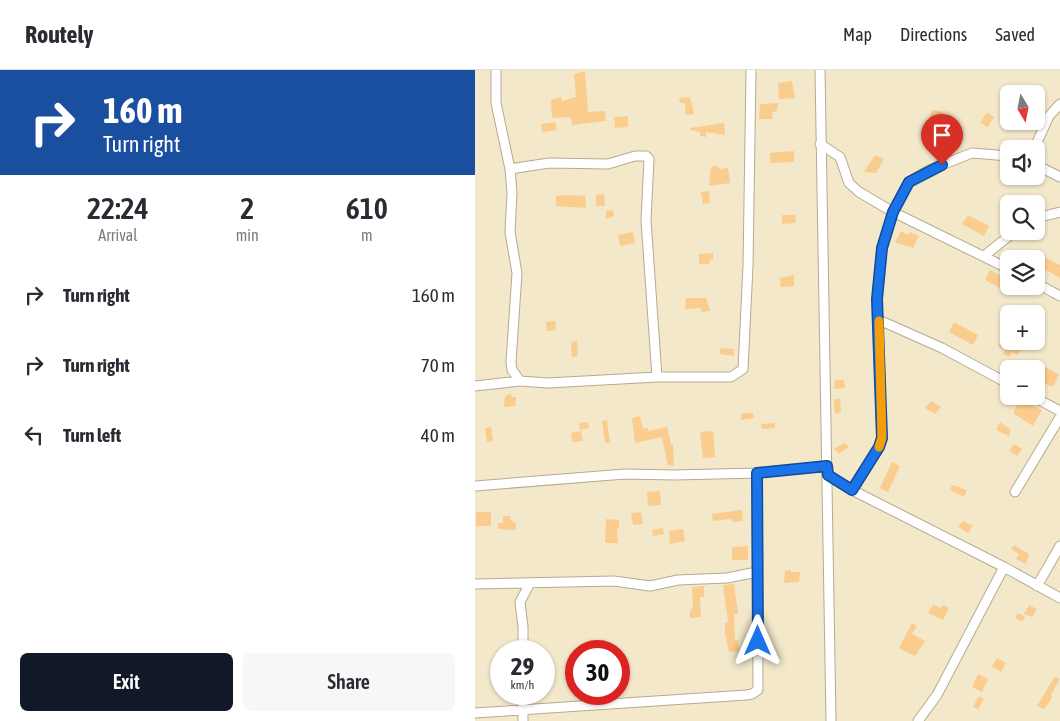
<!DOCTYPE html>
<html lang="en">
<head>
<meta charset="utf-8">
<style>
  :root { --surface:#fff; --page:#f7f7f7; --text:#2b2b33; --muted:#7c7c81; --line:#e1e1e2; --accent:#111827 }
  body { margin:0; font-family:"Asap Condensed",sans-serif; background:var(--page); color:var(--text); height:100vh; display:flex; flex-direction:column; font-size:19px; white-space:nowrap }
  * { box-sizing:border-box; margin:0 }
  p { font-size:16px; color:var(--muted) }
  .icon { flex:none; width:28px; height:28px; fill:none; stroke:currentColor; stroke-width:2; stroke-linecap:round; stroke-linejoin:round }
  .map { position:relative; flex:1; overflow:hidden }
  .sheet { display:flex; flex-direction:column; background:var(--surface); width:475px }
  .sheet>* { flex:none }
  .hud { background:#1a4fa0; color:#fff; overflow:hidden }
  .needle { width:32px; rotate:170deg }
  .tools { position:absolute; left:525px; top:15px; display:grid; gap:10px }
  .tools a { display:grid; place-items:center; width:45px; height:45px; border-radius:8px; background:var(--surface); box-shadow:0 1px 4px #0004; font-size:25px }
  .speed { position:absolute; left:15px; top:570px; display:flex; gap:10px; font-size:25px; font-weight:700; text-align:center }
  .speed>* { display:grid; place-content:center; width:65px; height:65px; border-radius:50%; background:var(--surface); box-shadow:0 1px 4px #0004; line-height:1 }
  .speed small { font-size:12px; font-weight:400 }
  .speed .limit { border:8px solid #d22; background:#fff; color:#111 }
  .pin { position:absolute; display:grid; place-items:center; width:42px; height:42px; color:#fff; margin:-51px -21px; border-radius:50% 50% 50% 0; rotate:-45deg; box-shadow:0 0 5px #0007 }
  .pin .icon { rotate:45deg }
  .me { position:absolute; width:55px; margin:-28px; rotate:0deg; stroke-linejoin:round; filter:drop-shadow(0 0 4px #0008) }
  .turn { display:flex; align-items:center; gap:18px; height:105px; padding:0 20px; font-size:22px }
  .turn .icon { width:65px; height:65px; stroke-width:2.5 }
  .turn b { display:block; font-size:35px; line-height:42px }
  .eta { display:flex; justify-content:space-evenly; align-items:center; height:85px; text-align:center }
  .eta b { font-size:30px; font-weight:600; line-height:35px }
  .cta { display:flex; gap:10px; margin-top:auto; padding:10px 20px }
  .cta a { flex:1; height:58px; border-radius:8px; background:var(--accent); color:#fff; font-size:20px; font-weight:600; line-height:58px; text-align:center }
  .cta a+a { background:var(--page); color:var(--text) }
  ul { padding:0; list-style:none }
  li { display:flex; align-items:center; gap:15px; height:70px; padding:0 20px }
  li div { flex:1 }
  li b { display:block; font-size:19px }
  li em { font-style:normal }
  header { display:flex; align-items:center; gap:30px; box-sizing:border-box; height:70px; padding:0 25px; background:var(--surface); border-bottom:1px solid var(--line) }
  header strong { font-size:24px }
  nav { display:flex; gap:28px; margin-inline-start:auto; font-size:18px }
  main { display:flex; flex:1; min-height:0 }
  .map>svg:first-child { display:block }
  .building { fill:#facc8e }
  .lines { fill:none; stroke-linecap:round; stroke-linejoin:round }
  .minor-casing { stroke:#b6ab8f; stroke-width:11 }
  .minor { stroke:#fff; stroke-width:9 }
  .route-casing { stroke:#114b97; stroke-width:12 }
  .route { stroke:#1a73e8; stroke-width:9 }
  .slow { stroke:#f59e0b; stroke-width:9 }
</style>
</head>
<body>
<header>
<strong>Routely</strong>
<nav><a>Map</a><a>Directions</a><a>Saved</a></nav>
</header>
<main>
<section class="sheet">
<div class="hud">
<div class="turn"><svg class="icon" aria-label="right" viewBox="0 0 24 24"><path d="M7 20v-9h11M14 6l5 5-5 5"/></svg><div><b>160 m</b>Turn right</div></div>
</div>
<div class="eta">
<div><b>22:24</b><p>Arrival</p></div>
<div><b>2</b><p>min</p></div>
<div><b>610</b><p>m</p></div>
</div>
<ul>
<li><svg class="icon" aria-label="right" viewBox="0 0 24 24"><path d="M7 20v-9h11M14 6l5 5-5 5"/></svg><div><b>Turn right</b></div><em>160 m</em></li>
<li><svg class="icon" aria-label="right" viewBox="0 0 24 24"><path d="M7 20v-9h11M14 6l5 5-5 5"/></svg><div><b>Turn right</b></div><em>70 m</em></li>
<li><svg class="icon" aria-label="left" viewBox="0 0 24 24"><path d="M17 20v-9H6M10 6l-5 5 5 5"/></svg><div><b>Turn left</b></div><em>40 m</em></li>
</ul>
<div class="cta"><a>Exit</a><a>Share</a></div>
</section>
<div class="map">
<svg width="585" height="651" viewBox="0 0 585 651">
  <rect width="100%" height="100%" fill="#f3e8ca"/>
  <!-- building -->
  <path class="building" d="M110,1L113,42L130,41L131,51L97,55L96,47L77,48L76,30L86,27L87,31L101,27L99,4Z
    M317,11L320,28L304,29L303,13Z
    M215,27L219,44L211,45L210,33H205L204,28Z
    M303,33L302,41L297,42L298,49H284L285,34Z
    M457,40L468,42L467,55L453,54Z
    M512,42L519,47L513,57L505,53Z
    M153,46V57L140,58L139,47Z
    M80,52L82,60L67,62L66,54Z
    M249,53L250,65L231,62V67L225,66V62L215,60V58Z
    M319,81V92L295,93V83Z
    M400,85L409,89L401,103L389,102Z
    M243,96L244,99L253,98L255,113L234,116L236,97Z
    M234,121L235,133L228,134L226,122Z
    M129,124L130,136H121V125Z
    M93,125L110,126L111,138L81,136V126Z
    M138,140L139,146L131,149V141Z
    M307,145H320L321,153L307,154Z
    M493,145L514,156L509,166L487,154Z
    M426,161L433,165L435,162L444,166L438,178L420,172Z
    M158,162L160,173L145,176L143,165Z
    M238,183V190H235L234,194H224V184Z
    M571,188L585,195V208L566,197Z
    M515,200L534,210V223L510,210Z
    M319,205V216L306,217L305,208Z
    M211,228H231L235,241L226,242V238L210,239Z
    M80,251L81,260L72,261L71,252Z
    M479,252L503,265L498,275L474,262Z
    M530,263L534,265V271L549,273L543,285L537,282L535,287L528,284L530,280L523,276Z
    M102,271L103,286L97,287L96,272Z
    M245,278L259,279V286L245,284Z
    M564,294L584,304L578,317L570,314L567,319L562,316L565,311L561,310V300Z
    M360,310H369L370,318L359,319Z
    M36,324L37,327H41L40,336L29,337L30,326Z
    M359,329H365L366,342L360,344Z
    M545,329L567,340L558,356L538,343Z
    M456,331L466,337L460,344L450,338Z
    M273,343H278L279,348L266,350V344Z
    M165,346L168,359L173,358V361L192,357L196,374H198L199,395L193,396L187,367L160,373L157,348Z
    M132,350L135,373H130L127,351Z
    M113,352L114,358L105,360L104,353Z
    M525,352L536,360L534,366L521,360Z
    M300,353V358L287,359L286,354Z
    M16,357L18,371L12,372L10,358Z
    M106,361L108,371L97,372L96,363Z
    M238,361L240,387L228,388L225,362Z
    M369,373L374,377L364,383L359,379Z
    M539,374L547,379L542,386L534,381Z
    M417,392L425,396L413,422L405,418Z
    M477,415L492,420L489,427L475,420Z
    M185,421L186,435L173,436L172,422Z
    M267,440L268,451L257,452L256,449L238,451L237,444Z
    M1,442H16V456H1Z
    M166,442L168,454L158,455L156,443Z
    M28,446H35V450L41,453V460L23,459V453H28Z
    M131,449L144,450V458H142L143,473H130Z
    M488,451L498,456L493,463L483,457Z
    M188,458L189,464L178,466L177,460Z
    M208,459L210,471L195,474L194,461Z
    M539,475L554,484L551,494L541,489L544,484L536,479Z
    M273,476V490H257V477Z
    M316,500V502H325L324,512L309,513L310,501Z
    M259,514L263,544H259L260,570H263L264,581L254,582L250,563V553L253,552L248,515Z
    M229,516V527H225L226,547L215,548V541L218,537L217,517Z
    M458,535L466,538L468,535L474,538L468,550L453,543Z
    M554,535L562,539L557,547L549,544Z
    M543,543L550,547L547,552L540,548Z
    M437,553L442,556L437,564L450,571L440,586L424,578Z
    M522,588L531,593L526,602L517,596Z
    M503,604L513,609L507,622L497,617Z
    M580,606L585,609L576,624L577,628L569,639L562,636Z
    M504,626L509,629L503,639L498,637Z"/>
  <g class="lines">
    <!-- minor casing -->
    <g class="minor-casing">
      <path id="minor" d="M21,0V33L35,99L37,123L35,162L42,203L36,292L37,300L45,311
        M345,0L356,651
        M345,74L365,87L374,113L384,122L418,142L534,199
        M559,79L574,46L585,34
        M561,95L585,107
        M35,99L74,93L133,94L160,86H171L174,89L171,150L182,307
        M561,148L585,142
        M509,186L540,161
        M561,213L585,226
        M404,250L467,278L534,314
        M0,316L45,311L73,313L182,307H256L268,299L273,196L276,0
        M557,326L585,341
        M353,405L377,420L529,497L585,528
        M0,416L150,404L200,405L282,403L351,396
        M377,420L404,377L407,369L402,229L407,178L418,142L434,112L454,100L497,83L534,86
        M540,422L585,347
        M0,514L139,511L175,516L203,510L252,508L282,502
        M562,516L585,476
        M48,581V557L45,532L55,513
        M0,643L271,625L277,624L283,620L282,403
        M48,651V624
        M443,651L462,625L529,497"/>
    </g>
    <!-- minor -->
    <use href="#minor" class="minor"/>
  </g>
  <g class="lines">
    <!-- route casing -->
    <g class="route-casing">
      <path id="route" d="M283,571L282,403L352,396L353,405L377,420L404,377L407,368L402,229L407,178L418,142L434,112L467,95"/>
    </g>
    <!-- route -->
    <use href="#route" class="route"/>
    <!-- slow -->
    <path class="slow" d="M404,377L407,368L404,251"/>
  </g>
</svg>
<div class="tools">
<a><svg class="needle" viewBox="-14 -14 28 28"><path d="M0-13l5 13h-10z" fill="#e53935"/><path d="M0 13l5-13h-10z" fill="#7c7c81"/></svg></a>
<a><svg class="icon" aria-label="sound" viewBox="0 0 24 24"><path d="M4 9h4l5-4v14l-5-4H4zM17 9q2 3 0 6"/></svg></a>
<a><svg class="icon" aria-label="search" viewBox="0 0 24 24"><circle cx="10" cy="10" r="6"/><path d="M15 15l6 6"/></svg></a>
<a><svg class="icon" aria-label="layers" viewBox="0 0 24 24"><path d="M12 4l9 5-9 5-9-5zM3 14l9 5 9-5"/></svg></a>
<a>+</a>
<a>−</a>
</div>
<div class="speed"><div>29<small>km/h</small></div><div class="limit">30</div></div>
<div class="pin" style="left:467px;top:95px;background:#d93025"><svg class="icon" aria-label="arrive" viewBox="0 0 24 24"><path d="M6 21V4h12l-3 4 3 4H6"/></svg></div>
<svg class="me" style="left:283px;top:571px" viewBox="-20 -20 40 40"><path d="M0-17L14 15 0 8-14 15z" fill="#1a73e8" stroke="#fff" stroke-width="4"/></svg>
</div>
</main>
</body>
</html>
